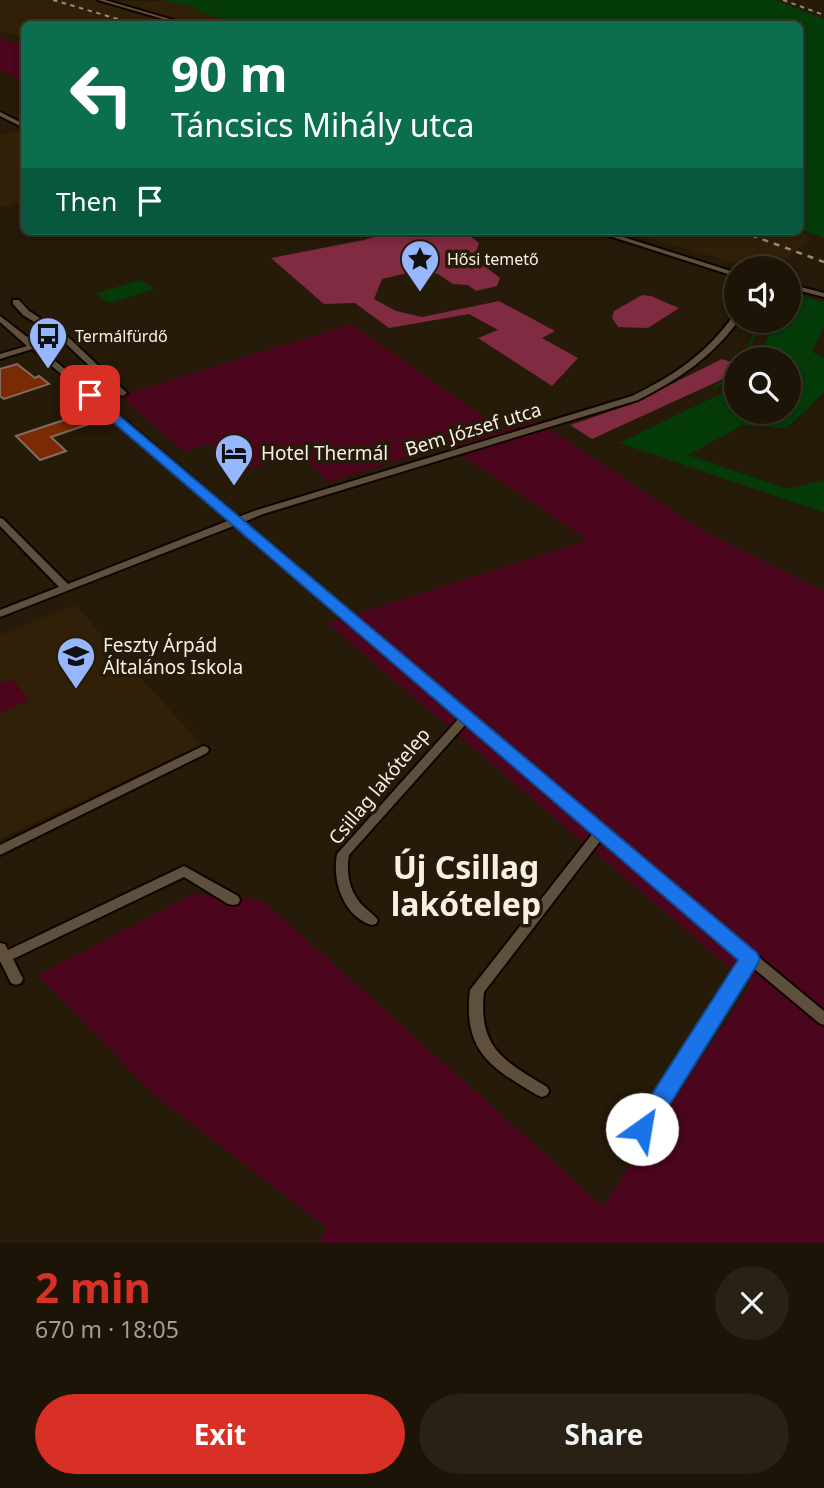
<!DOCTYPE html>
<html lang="en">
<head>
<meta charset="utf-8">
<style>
  :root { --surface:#1c1406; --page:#292114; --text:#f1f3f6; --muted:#a09e9b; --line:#3a3328; --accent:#d93025 }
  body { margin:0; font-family:"Noto Sans",sans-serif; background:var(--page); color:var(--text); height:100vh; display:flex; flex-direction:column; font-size:26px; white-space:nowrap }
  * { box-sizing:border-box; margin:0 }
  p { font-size:23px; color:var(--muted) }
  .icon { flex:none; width:38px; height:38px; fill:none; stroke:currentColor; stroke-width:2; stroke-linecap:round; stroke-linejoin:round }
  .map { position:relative; height:1243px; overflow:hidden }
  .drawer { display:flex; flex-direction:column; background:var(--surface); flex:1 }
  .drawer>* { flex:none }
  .guide { position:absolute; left:21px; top:21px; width:782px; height:214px; border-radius:10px; box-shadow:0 4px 10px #0003,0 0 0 2px var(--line); background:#0b6e4f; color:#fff; overflow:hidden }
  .controls { position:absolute; left:724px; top:256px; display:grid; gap:14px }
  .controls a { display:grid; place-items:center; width:77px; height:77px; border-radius:50%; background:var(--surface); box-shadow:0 4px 10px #0003,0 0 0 2px var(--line); font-size:35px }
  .pin { position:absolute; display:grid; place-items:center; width:60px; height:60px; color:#fff; margin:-30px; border-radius:14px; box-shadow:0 4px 10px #0006 }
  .me { position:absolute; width:77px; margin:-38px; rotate:32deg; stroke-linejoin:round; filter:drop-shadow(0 0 5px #0008) }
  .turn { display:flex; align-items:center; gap:24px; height:147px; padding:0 35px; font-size:32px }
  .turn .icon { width:91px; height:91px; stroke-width:2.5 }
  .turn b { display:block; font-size:49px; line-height:60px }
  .then { display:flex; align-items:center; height:66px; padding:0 35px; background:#0003; gap:14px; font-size:26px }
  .round { display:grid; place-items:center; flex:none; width:74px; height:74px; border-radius:37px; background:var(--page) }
  .overview { display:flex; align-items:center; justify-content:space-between; height:119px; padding:0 35px }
  h1 { font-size:42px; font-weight:700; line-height:52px; color:var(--accent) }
  .primary-button { display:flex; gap:14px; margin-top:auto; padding:14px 35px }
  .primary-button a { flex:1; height:80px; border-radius:42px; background:var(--accent); color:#fff; font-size:28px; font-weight:700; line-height:80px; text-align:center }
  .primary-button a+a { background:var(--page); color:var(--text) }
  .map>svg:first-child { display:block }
  .built { fill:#302007 }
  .green { fill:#4b051d }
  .forest { fill:#802b41 }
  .water { fill:#043b09 }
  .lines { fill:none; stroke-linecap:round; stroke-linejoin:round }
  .stream { stroke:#043b09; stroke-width:2.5 }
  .building { fill:#7a2b03; stroke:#846b61; stroke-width:2 }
  .street-casing { stroke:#0e0500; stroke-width:4 }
  .street { fill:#5e503d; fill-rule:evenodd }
  .rail-far1 { stroke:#958b7c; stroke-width:2; stroke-dasharray:4.5 4.5; stroke-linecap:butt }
  .rail { stroke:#958b7c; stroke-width:2.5; stroke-dasharray:6 6; stroke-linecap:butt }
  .route { fill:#1a73e8; stroke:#114b97; stroke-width:2 }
  .labels { text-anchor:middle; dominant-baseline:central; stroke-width:7; stroke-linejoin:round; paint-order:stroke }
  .far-poi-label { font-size:16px; fill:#f9f0e5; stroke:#261a08; text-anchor:start }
  .street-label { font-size:19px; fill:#f9f0e5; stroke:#261a08 }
  .poi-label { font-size:19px; fill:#f9f0e5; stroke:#261a08; text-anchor:start }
  .near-district-label { font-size:32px; font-weight:bold; fill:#f9f0e5; stroke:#261a08 }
</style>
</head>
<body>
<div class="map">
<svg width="824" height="1243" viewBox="0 0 824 1243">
  <rect width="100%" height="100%" fill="#261a08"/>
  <!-- built -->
  <path class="built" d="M0,0L171,1L245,24H24V39L0,30Z
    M19,130L24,133V201L0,208V135Z
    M800,230L811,239L777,265L754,268L621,231Z
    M75,605L202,745L0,839V635Z"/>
  <!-- green -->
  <path class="green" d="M0,38L24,46V81L0,70Z
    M351,324L491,422L483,434L329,482L300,455L245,470L209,444L184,452L120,396Z
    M536,420L705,532L824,591V1243H320L326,1227L153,1094L38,975L193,894L261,899L603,1206L750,985L327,623L588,540L448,446Z
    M12,678L29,700L0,713V683Z"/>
  <!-- forest -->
  <path class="forest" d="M392,231H468L469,235L479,243L474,258L500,278L497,286L476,291L468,285L453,284L438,274L420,270L382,279L374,299L396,311L422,317L499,301L555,331L542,338L578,358L552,386L478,338L498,330L469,314L389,328L355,303L324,304L271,258L364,240Z
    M642,295L651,296L679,308L648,328L618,327L612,318L614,311Z
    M722,359L737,364L723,379L592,439L570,425L629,405Z"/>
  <!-- water -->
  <path class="water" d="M161,0H775L824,19V238L800,229V24H245L197,11L194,7Z
    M141,280L154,289L109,303L96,293Z
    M803,296L824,302V326L812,352L824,358V392L787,428L743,425L688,455L788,489L824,480V512L619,443L737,386V411H789V359H759L775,320H789V299Z"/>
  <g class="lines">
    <!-- stream -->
    <path class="stream" d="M789,292H807
      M743,359L762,320
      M715,387L737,372"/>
  </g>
  <!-- building -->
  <path class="building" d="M17,364L35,378L39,376L49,384L4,399L0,396V369Z
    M82,414L92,423L51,437L66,451L40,460L16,436Z"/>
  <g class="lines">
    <!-- street casing -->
    <g class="street-casing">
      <path id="street" d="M98,0H105L187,24H180Z
        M0,112L24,124V128L0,116Z
        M594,231H604L737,273V277Z
        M789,284L824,293V297L789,288Z
        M13,300H19L29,311L66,335L127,393L123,396L120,395L62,340L39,347L238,517L257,510L632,396C675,375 706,354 734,315H737V320H739C712,357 678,380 638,400L263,514L244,522L468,712L471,713L472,716L604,829L824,1011V1025L819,1023L752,967L647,1134L642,1136L637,1134L634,1129L637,1124L743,959L601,840L484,992C478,1048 503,1060 547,1087L549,1091L547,1095L542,1097L537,1095C489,1067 463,1050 470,990L593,833L466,724L349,855C346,873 349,890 361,904C367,910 373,914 378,920L376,924L371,925C343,915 332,881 337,854L459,718L236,525L0,617V610L59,587L0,526V518L3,519L68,584L230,520L32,349L0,359V354L27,346L0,322V316L35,343L57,336L23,315L13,304Z
        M203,746L207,747L209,750L207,753L0,855V845Z
        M184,866L238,896L240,900L238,904L233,905L228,904L184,877L13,959L23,979L21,983L16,985L11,983L0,961V943L5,944L8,950Z"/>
    </g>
    <!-- street -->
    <use href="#street" class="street"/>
    <!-- rail-far1 -->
    <path class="rail-far1" d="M53,0L135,24
      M783,0L824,15"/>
    <!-- rail -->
    <path class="rail" d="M740,231L824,262"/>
  </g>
  <!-- route -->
  <path class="route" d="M90,391L757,953L760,959L757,965L650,1136L642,1139L634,1136L631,1129L634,1122L738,960L85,398L83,395Z"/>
  <!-- icons -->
  <defs>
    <g id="sight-pin" transform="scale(2.0125)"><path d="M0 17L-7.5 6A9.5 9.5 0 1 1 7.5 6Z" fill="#96b6fd" stroke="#261a08"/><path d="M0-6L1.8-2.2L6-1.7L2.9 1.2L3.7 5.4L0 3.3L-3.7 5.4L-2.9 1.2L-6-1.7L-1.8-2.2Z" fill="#111"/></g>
    <g id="bus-pin" transform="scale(2.0125)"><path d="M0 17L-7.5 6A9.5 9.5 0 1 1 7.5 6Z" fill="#96b6fd" stroke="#261a08"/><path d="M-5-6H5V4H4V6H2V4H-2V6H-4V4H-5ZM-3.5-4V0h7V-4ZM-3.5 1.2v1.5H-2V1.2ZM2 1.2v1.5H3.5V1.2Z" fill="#111"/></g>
    <g id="hotel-pin" transform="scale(2.0125)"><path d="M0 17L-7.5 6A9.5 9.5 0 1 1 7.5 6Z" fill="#96b6fd" stroke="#261a08"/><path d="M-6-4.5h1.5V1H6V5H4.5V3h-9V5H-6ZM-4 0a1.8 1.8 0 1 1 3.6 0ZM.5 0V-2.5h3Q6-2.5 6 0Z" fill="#111"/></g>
    <g id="school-pin" transform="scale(2.0125)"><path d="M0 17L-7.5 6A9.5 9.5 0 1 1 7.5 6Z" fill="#96b6fd" stroke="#261a08"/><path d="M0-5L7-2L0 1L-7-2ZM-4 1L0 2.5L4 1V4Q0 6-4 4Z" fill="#111"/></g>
  </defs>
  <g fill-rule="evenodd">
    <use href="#sight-pin" x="420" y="259"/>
    <use href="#bus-pin" x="48" y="336"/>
    <use href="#hotel-pin" x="234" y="453"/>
    <use href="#school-pin" x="76" y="656"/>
  </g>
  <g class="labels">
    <!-- far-poi labels -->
    <g class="far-poi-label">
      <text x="447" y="259">Hősi temető</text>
      <text x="75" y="336">Termálfürdő</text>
    </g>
    <!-- street labels -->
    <g class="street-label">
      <text transform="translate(473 429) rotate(-17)">Bem József utca</text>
      <text transform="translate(379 786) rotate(-50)">Csillag lakótelep</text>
    </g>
    <!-- poi labels -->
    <g class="poi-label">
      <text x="261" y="453">Hotel Thermál</text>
      <text x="103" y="645">Feszty Árpád<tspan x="103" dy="22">Általános Iskola</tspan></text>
    </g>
    <!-- near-district labels -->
    <g class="near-district-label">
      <text x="466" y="866">Új Csillag<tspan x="466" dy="37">lakótelep</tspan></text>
    </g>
  </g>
</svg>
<div class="controls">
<a><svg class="icon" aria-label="sound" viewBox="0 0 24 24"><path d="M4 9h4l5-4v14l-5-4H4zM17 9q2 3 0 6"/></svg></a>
<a><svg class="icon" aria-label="search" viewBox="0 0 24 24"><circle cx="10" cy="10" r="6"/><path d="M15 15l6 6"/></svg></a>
</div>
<div class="pin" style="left:90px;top:395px;background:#d93025"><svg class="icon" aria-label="arrive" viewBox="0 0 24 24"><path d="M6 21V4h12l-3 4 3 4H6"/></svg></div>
<svg class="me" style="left:642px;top:1129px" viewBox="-20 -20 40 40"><circle r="19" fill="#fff"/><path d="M0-13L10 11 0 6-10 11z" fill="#1a73e8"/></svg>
<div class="guide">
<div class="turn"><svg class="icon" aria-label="left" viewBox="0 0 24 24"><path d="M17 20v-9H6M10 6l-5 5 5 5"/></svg><div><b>90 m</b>Táncsics Mihály utca</div></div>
<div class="then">Then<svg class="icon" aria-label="arrive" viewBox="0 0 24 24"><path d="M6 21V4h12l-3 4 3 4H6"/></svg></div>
</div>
</div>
<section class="drawer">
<div class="overview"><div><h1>2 min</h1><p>670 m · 18:05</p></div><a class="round"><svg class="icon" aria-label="close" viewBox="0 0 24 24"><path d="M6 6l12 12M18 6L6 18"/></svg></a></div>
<div class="primary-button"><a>Exit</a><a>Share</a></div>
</section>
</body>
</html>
